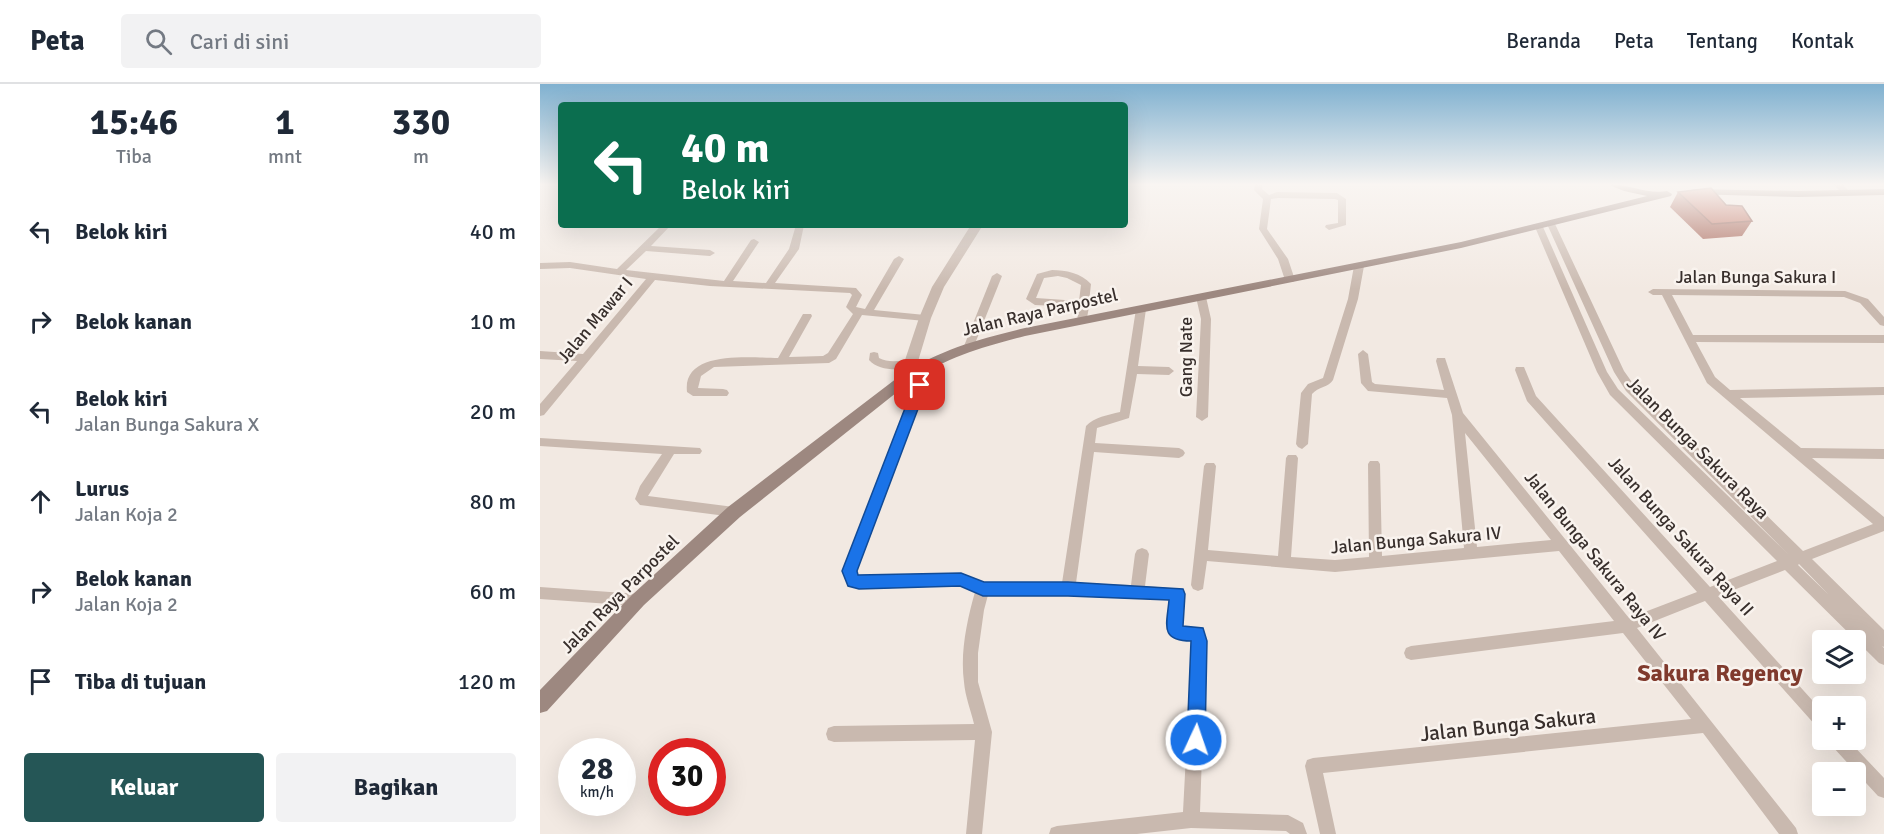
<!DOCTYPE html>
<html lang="id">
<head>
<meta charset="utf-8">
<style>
  :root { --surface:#fff; --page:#f2f2f3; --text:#1f2937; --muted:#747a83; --line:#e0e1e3; --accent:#255656 }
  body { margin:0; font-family:Signika,sans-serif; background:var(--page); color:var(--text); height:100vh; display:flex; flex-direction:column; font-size:22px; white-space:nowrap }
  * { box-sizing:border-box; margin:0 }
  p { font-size:20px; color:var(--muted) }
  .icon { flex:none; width:33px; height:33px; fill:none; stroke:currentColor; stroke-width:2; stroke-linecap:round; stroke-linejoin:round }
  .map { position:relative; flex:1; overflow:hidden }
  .side { display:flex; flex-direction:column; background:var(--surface); width:540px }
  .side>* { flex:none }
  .top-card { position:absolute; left:18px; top:18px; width:570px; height:126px; border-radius:6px; box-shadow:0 6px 24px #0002; background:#0b6e4f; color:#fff; overflow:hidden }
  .controls { position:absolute; left:1272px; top:546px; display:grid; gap:12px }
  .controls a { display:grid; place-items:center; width:54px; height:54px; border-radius:6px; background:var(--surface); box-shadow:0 6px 24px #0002; font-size:30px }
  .speed { position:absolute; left:18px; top:654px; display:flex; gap:12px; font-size:30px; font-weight:700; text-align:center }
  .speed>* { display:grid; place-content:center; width:78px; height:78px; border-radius:50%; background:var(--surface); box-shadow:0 6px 24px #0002; line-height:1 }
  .speed small { font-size:15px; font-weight:400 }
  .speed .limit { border:9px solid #d22; background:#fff; color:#111 }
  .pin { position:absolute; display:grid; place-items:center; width:51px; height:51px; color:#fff; margin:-26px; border-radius:12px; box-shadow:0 3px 9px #0006 }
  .me { position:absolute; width:66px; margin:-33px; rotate:3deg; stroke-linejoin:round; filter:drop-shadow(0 0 4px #0008) }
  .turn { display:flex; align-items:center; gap:21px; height:126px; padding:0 24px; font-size:27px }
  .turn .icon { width:78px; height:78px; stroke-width:2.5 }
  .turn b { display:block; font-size:42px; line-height:51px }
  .eta { display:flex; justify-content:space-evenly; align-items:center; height:102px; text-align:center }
  .eta b { font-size:36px; font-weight:700; line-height:42px }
  .button { display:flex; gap:12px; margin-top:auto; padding:12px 24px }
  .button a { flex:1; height:69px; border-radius:6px; background:var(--accent); color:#fff; font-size:24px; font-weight:700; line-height:69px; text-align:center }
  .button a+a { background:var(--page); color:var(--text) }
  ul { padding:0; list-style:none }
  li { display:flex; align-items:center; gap:18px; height:90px; padding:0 24px }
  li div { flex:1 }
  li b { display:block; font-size:22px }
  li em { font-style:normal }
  header { display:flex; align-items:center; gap:36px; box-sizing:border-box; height:84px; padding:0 30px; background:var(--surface); border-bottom:2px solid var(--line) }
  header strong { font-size:28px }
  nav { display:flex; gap:33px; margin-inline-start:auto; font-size:21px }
  .search { width:420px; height:54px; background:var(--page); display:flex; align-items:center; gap:15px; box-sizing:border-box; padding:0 21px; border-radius:6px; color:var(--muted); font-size:22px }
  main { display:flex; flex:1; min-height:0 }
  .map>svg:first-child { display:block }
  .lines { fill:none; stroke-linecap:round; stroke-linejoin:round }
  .minor { fill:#c9b9af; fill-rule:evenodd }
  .tertiary { fill:#c9b9af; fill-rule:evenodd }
  .secondary { fill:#9d8880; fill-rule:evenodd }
  .wall { fill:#a0594b }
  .building { fill:#ba6857; stroke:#82493d; stroke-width:1.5 }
  .route { fill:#1a73e8; stroke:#114b97; stroke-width:1.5 }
  .labels { text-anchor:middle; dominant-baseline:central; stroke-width:5; stroke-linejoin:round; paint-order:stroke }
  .street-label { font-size:18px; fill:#382f2c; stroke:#f9f3ee }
  .near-street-label { font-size:21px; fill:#382f2c; stroke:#f9f3ee }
  .near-neighbourhood-label { font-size:24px; font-weight:bold; fill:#803a2d; stroke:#f9f3ee }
</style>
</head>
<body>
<header>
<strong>Peta</strong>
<div class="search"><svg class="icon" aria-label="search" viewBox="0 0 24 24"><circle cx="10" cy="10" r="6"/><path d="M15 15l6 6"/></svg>Cari di sini</div>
<nav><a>Beranda</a><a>Peta</a><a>Tentang</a><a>Kontak</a></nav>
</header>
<main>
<section class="side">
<div class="eta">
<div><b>15:46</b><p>Tiba</p></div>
<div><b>1</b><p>mnt</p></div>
<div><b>330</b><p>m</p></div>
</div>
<ul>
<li><svg class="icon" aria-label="left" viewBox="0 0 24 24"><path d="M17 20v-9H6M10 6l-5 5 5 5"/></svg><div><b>Belok kiri</b></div><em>40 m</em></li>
<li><svg class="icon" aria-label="right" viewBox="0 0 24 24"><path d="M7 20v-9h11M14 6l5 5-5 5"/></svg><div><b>Belok kanan</b></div><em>10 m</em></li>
<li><svg class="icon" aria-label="left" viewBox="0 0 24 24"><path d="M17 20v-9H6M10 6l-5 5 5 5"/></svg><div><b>Belok kiri</b><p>Jalan Bunga Sakura X</p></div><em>20 m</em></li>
<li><svg class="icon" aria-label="ahead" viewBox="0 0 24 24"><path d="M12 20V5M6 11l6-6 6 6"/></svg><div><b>Lurus</b><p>Jalan Koja 2</p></div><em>80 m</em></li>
<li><svg class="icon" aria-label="right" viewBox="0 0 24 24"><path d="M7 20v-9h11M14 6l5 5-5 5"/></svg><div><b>Belok kanan</b><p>Jalan Koja 2</p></div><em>60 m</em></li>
<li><svg class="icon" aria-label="arrive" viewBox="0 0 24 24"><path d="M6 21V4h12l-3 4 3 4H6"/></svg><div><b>Tiba di tujuan</b></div><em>120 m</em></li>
</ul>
<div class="button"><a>Keluar</a><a>Bagikan</a></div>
</section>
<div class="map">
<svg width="1344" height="750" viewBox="0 0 1344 750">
  <rect width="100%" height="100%" fill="#f2e9e2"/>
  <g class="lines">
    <!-- minor -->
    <path class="minor" d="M715,100H723L722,105L729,111L737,108L797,109L806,115V141L789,146L785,143L786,141L798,139V116L795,115L738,114L731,115L727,145L748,175L755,196L753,198H747L745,196L738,175L719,145L723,115L714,106Z
      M1293,100H1302L1312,110L1305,112Z
      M1011,137L1015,140L1084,287L1094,301L1263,467L1333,440L1167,299L1122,211H1113L1108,208L1113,205L1305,207L1328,215L1344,233V242L1340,241L1320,219L1304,213L1132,211L1153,251H1344V259L1156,258L1175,293L1190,306L1344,303V311L1200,314L1261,364L1344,365V375L1272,374L1344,433V447L1272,475L1344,546V563L1342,562L1344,564V581L1339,579L1245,486L1178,512L1282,627V646L1277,643L1165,517L1097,544L1256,744L1258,750H1239L1163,649L783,689L796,750H780L765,682L767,676L773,674L1151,635L1083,549L871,576L866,574L864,569L866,564L871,562L1074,537L1019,467L795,488L667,477L663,505L658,507L653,505L651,501L664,382L666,379H674L676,382L668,466L738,472L746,374L748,371H756L758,374L751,473L795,476L829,473L828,380L830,377H838L840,380L842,472L924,464L912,331L907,314L828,307L821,299L818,270L823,266L828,270L832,298L835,300L904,306L896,277L897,274H905L923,329L1089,534L1157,508L987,317L975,286L976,283H984L996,312L1170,503L1237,477L1070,311L1057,288L995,143L999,140L1003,143L1067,288L1078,305L1250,472L1086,307L1074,288L1007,140ZM925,349L1011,456L937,463ZM1259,480L1288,510L1258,481Z
      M122,141H131L111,162L170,166L175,169L170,172L106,167L86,186L184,197L211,156L214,155L219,158L193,197L226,199L249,165L256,141H264L259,165L235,199L316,204L322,211L316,223L325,225L354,175L359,172L364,175L334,226L385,231L390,234L385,237L322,231L296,275L289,279L174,283L161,292L158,304L183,305L187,306L189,309L187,312H153L147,308C142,265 212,274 238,274L263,230H271L272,232L249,273L283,272L288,269L313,230L306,223L312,211L310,209L170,202L115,196L4,331L0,332V320L37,277L0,275V267L43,270L106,195L30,184L0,185V179L30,178L77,185Z
      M819,179L824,182L818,215L793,296C789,303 778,303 772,310L768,360L762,365L758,363L756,360L761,309L768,300L783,294L808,215L814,182Z
      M512,186C526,186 541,189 551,200L549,218L551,220L549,223L546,239H538L537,237L539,223L495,221L486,215L497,190ZM518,192L527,194L541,201L539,217L496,214L504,194Z
      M457,189L462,192L434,262L429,266L425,265L424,262L452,192Z
      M661,210L666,213L671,235L668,333L662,337L656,333L661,235L656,213Z
      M601,222L606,225L598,282L629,283L634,287L629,291L597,290L589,334L557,344L555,359L639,364L643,366L645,369L643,372L639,374L554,368L536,499L591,501L595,470L597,466L602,464L607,466L609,470L605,502L643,505L645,509L641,543L662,545L666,557L660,728L748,731L763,739L767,750H750L746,747L651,744L597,750H509L511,744L517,742L643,728L652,557C642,556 632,557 627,546L630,515L528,511H448L444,526L438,569V598L452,648L442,750H426L435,656L294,658L288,656L286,650L288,644L294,642L434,640C431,627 425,612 424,598C420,569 427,536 435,508L420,501L319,505L308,501L302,487L383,280L388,276L393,280L316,487L318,493L421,489L444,499H522L546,342C554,333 568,331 580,328L596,225Z
      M334,268L338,269L339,274C351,281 367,273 376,280L375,283C360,286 340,288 329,276L330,269Z
      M0,354L160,364L162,367L160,370H134L108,412L194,423L198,424L200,428L198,432L194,433L100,421L95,415L100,402L122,370L0,362Z
      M0,503L98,510L103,512L105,516L103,520L98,522L0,515Z
      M1290,656H1308L1344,694V714L1338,712L1292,662Z"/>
    <!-- tertiary -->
    <path class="tertiary" d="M431,141H443L404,203L391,234L373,294L366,299L361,297L359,294L379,234L392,203Z"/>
    <!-- secondary -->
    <path class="secondary" d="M1067,100C1086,99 1109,111 1127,107L1132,110L1131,112L921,164L485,252C442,263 408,273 371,297L200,433L104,521L7,627L0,629V606L92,511L188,423L361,291C401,265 439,255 485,244L921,158L1107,112L1084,107Z
      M1155,105L1258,107L1344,105V111L1258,113L1151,110V106Z"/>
  </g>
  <!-- wall -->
  <path class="wall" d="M1138,108L1186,121L1212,137L1202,152L1163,155L1130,123Z"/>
  <!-- building -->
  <path class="building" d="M1171,104L1186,121L1202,122L1212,137L1172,140L1138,108Z"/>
  <!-- sky -->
  <linearGradient id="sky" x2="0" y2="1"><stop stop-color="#80b1d0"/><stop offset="0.49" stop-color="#f9f5f2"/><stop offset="1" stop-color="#f9f5f2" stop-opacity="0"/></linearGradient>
  <rect width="1344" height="205" fill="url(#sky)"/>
  <!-- route -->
  <path class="route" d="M380,296L387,301L317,487L318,491L421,489L444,498H528L643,505L645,510L643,542L663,544L667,557L665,656L662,662L656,665L649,662L647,656L651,557C619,557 627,540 629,516L528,512H443L420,502L319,505L308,502L302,487L374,301Z"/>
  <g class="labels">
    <!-- street labels -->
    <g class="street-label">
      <text x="1216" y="193">Jalan Bunga Sakura I</text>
      <text transform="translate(500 228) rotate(-13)">Jalan Raya Parpostel</text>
      <text transform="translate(55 236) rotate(-50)">Jalan Mawar I</text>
      <text transform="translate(646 273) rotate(-90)">Gang Nate</text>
      <text transform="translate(1158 364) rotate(45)">Jalan Bunga Sakura Raya</text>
      <text transform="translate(1141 452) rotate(48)">Jalan Bunga Sakura Raya II</text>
      <text transform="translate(876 456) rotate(-5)">Jalan Bunga Sakura IV</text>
      <text transform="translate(1055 472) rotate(51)">Jalan Bunga Sakura Raya IV</text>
      <text transform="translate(80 510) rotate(-45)">Jalan Raya Parpostel</text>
    </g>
    <!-- near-street labels -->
    <g class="near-street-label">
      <text transform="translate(968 641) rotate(-6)">Jalan Bunga Sakura</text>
    </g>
    <!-- near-neighbourhood labels -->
    <g class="near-neighbourhood-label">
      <text x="1180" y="589">Sakura Regency</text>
    </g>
  </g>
</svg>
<div class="controls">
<a><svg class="icon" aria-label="layers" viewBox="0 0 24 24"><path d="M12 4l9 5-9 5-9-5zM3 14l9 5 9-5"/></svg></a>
<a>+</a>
<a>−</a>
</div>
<div class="speed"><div>28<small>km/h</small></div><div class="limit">30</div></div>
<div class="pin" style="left:380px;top:301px;background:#d93025"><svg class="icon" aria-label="arrive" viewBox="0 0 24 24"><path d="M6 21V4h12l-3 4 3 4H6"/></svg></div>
<svg class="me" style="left:656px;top:656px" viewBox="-20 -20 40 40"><circle r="17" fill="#1a73e8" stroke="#fff" stroke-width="3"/><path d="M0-11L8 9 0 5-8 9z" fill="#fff"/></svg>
<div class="top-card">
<div class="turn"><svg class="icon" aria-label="left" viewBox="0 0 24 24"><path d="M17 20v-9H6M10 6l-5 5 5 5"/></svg><div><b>40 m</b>Belok kiri</div></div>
</div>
</div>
</main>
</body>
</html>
